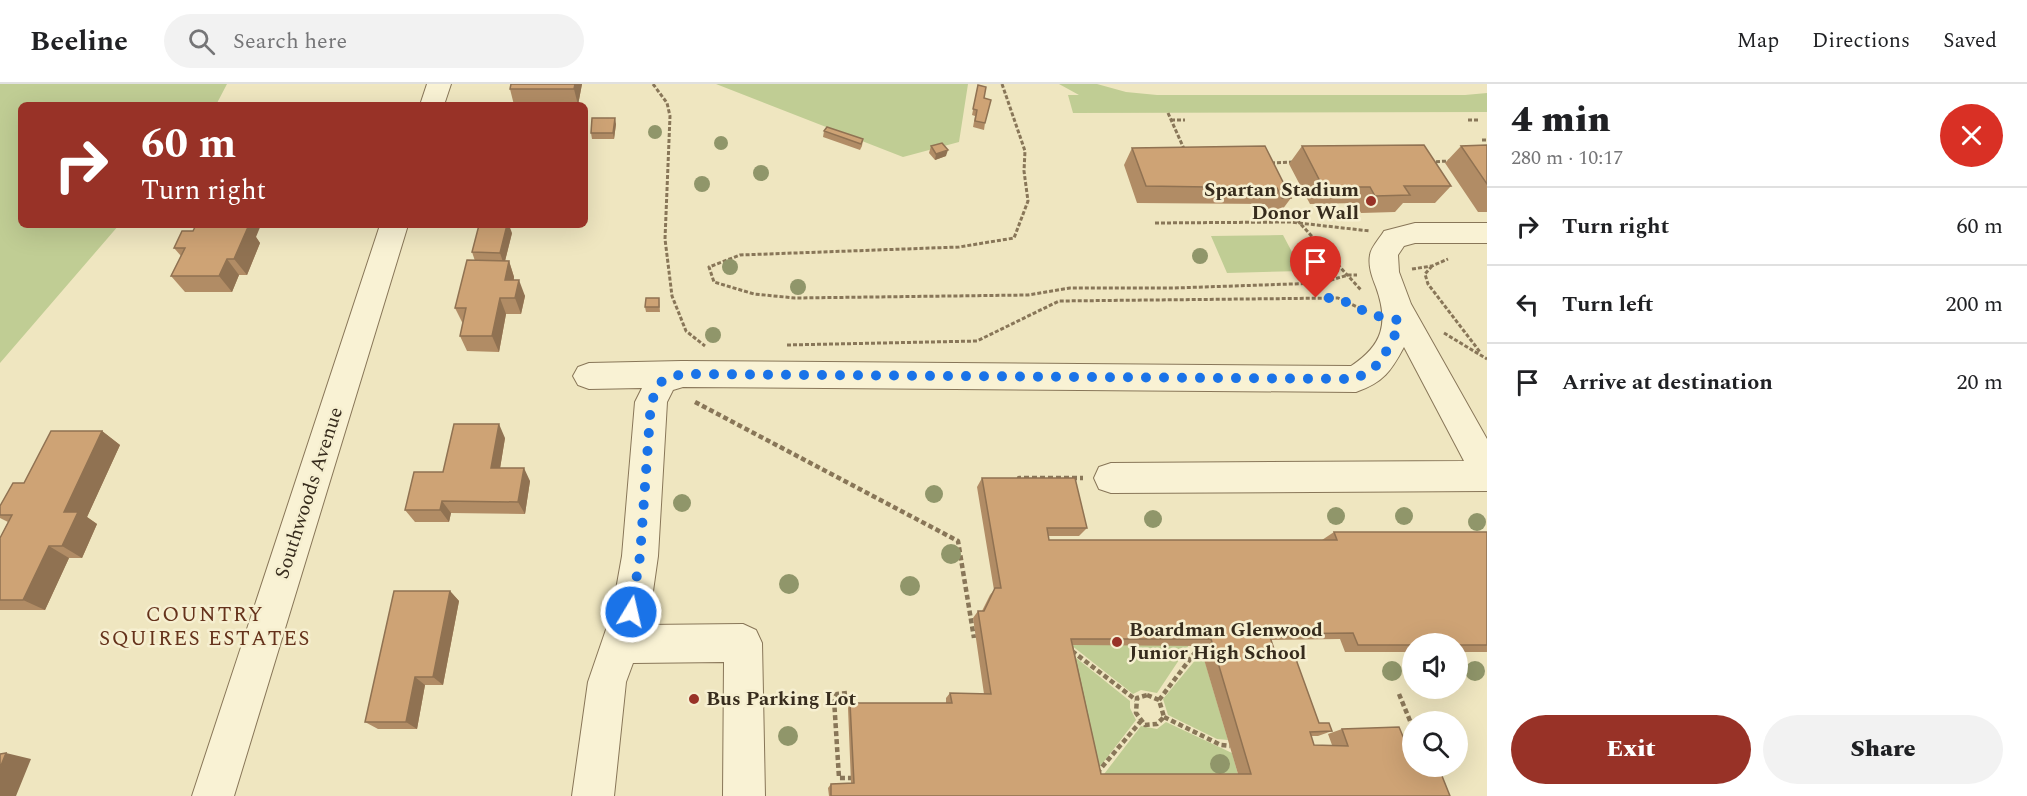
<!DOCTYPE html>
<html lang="en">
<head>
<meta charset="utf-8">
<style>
  :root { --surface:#fff; --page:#f2f2f2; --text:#202124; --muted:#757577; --line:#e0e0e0; --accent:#983227 }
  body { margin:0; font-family:Spectral,serif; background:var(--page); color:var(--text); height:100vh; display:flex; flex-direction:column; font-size:22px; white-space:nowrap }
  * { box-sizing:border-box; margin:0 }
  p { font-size:20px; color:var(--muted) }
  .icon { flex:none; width:33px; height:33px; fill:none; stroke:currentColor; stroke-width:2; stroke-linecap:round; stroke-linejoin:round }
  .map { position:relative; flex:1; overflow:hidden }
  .panel { display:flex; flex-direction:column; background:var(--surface); width:540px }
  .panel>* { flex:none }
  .top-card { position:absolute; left:18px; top:18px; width:570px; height:126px; border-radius:9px; box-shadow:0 6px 24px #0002; background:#983227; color:#fff; overflow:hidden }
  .tools { position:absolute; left:1402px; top:549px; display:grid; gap:12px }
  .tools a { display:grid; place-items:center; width:66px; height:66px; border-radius:50%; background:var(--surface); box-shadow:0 6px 24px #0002; font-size:30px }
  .pin { position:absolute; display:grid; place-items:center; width:51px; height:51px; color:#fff; margin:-62px -26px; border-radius:50% 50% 50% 0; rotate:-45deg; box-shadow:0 0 6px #0007 }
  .pin .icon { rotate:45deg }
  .me { position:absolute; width:66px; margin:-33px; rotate:9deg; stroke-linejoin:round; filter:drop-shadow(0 0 4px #0008) }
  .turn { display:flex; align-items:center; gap:21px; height:126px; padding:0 24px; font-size:27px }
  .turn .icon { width:78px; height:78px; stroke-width:2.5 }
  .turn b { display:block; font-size:42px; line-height:51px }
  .round { display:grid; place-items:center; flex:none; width:63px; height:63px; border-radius:32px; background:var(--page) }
  .summary { display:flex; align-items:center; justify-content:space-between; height:102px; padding:0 24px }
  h1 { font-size:36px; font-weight:800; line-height:45px }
  .primary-button { display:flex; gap:12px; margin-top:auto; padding:12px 24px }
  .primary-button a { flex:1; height:69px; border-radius:36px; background:var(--accent); color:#fff; font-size:24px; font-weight:800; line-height:69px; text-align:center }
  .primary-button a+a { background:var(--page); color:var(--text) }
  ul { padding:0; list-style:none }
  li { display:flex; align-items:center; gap:18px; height:78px; padding:0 24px; border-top:2px solid var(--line) }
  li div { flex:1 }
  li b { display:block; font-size:22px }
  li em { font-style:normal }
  header { display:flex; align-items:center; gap:36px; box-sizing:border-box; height:84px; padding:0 30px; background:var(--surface); border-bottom:2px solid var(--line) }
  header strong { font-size:28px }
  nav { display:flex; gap:33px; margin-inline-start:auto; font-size:21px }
  .search { width:420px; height:54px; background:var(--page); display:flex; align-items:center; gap:15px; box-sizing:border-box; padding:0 21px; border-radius:33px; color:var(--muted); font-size:22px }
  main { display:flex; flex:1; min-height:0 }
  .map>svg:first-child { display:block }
  .green { fill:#c0cd94 }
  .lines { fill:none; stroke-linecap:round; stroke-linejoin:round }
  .minor-casing { stroke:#887658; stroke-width:2 }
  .path-far1 { stroke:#887658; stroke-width:3; stroke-dasharray:4 2; stroke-linecap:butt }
  .path { stroke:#887658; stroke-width:4.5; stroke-dasharray:5 3; stroke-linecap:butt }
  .minor { fill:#f9f2d4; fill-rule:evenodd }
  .tree { fill:#90966a }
  .wall { fill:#b18c65; fill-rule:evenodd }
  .shaded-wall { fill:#907252 }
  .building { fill:#cea375; stroke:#907252; stroke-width:1.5; fill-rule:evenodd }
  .route { stroke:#1a73e8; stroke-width:10; stroke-dasharray:0 18 }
  .poi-dot { fill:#983227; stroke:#f6efd0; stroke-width:2 }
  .labels { text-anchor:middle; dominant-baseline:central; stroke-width:5; stroke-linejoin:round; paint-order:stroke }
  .poi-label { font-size:20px; font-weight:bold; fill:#372c1d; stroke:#f6efd0; text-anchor:start }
  .street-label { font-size:20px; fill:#372c1d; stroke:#f6efd0 }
  .neighbourhood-label { font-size:21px; letter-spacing:1.5px; fill:#65321b; stroke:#f6efd0 }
</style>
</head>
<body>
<header>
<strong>Beeline</strong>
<div class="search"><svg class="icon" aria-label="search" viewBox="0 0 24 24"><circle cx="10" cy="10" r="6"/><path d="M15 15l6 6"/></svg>Search here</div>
<nav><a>Map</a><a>Directions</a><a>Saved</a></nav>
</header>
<main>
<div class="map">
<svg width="1487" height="712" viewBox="0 0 1487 712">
  <rect width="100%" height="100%" fill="#efe6c0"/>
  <!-- green -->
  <path class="green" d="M0,0H227L216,21H21V141H119L0,279Z
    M716,0H968L959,58L903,73Z
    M1059,0H1097L1126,8L1157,11H1465L1487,9V28L1073,29L1068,11H1079Z
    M1283,151L1302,187L1227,189L1211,152Z
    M1071,561H1189L1157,609L1141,606L1133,610Z
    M1065,565L1130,617V624L1136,636L1099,684Z
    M1202,568L1228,656L1217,655L1168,631L1163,615Z
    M1166,638L1232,669L1239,694H1101L1141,642L1157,645Z"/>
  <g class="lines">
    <!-- minor casing -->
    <g class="minor-casing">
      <path id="minor" d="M427,0H451L444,21H420Z
        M1415,139H1487V159H1415L1404,162L1398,171L1399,188L1411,220L1487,355V407L1111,409L1099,405L1094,394L1099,383L1111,379L1464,377L1404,263C1391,287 1384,298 1356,308L683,303L673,306L667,318L658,472L650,528L645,541L743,540L756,546L762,559L765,712H723L724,578L633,579L626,598L614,712H572L588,598L612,528L622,472L635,318L642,304L589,305L578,301L573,292L578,283L589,279L682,277L1351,282C1383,261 1389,239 1376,203C1372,193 1368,182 1370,171C1371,163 1380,154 1384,147Z
        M380,141H408L234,712H192Z"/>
    </g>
    <!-- path-far1 -->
    <path class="path-far1" d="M653,0L667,19L670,32L665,155L672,212L686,247L705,262
      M1002,0L1025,67L1024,87L1028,117L1014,154L959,163L740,171L709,183L714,198L754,210L795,214L1028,211L1070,204H1174L1321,199L1348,191H1357
      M1168,29L1185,67
      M1171,36H1185
      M1468,36H1478
      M1482,56H1487
      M1430,78L1449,77
      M1271,79L1293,78
      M1297,136L1361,206
      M1155,139L1290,138L1370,147
      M1432,182L1425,190L1428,200L1480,268
      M1412,185L1432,182L1448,175
      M1444,249L1487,275
      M787,261L977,257L1059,217L1338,214L1368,228"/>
    <!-- path -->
    <path class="path" d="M695,318L958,457L974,554
      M1019,397V394H1083
      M1072,567L1136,616
      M847,609L837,610L834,615L839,694H851
      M1399,610L1413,644
      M1147,611L1159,616L1164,633L1157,640L1145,641L1136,629L1137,614Z
      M1159,616L1200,562
      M1164,633L1221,661L1230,662
      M1097,689L1141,637"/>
    <!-- minor -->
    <use href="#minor" class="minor"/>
  </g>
  <!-- trees -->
  <g class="tree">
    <circle cx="655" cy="48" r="7"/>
    <circle cx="721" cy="59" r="7"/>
    <circle cx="761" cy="89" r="8"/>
    <circle cx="702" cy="100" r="8"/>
    <circle cx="1200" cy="172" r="8"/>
    <circle cx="730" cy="183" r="8"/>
    <circle cx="798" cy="203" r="8"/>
    <circle cx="713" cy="251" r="8"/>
    <circle cx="934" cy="410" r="9"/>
    <circle cx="682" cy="419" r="9"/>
    <circle cx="1336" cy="432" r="9"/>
    <circle cx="1404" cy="432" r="9"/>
    <circle cx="1153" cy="435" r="9"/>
    <circle cx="1477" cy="438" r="9"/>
    <circle cx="951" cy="470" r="10"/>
    <circle cx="789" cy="500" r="10"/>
    <circle cx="910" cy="502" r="10"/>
    <circle cx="1392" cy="587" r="10"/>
    <circle cx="1475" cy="587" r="10"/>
    <circle cx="788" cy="652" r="10"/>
    <circle cx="1220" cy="680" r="10"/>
  </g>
  <!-- wall -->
  <path class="wall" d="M511,0H582L578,21H514L510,5Z
    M978,1L984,14L985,39L984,46L973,43L975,32L972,31Z
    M616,40L614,55H592L591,49Z
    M824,47L863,55L862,62L860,66L823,53Z
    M1487,61V128H1478L1445,79L1461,62Z
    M931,62L946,72L935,76L929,69Z
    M1265,62L1291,114L1279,130H1270L1265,120L1137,119L1124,81L1132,64Z
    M1302,62L1451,102L1435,119H1403L1395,128L1361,129L1356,119L1310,120L1289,80Z
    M512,149L505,177H509L514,193V196L525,212L521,230H506L499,268L467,267L460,252L463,240L455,224L475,177L472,168Z
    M256,153L260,159L247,191H239L232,208H185L171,192L181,172L174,164Z
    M659,214L660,228H646L645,223Z
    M102,347L120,361L87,433L97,440L82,474H69L45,526H0V454L8,438L0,434V422L24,399Z
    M505,354L500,384L530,397L525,430L451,429L449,438H415L405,426L443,388Z
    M982,394L1087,444L1079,452H1048L1049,456H1322L1334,448H1487V568H1458V560H1413V568H1345L1340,555L1271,556L1275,568L1319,639L1332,647L1318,652H1311L1314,661H1332L1328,650L1342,645L1407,662L1450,712H829L828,704L831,700L851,699L848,624L850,619H946V614L950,609L984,610L973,534L978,527H982L990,511L994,506L977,403ZM1073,561L1200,562L1238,690H1101Z
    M450,507L459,517L443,601H425L417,645H378L365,638Z"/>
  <!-- shaded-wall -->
  <path class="shaded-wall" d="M575,0H582L578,21L574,5Z
    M615,34L616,40L614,55L613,49Z
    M948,66L946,72L935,76L936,70Z
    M242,141H261L256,153L260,159L247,191L234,175Z
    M507,141H509L512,149L504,181L500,169Z
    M227,175L239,191L232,208L219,192Z
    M509,177L514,193L511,212L505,196Z
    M519,196L525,212L521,230L515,214Z
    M500,214L506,230L499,268L492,252Z
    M499,340L505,354L498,397L491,384Z
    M102,347L120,361L87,433L97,440L82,474L62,462L64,428Z
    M524,384L530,397L525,430L518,418Z
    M442,417L451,429L449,438L440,426Z
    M49,462L69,474L45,526L23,516Z
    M450,507L459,517L443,601L433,593Z
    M415,593L425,601L417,645L406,638Z
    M6,669L31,675L16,712H0V684Z"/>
  <!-- building -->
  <path class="building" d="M511,0H575L574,5H510Z
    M978,1L986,3L984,14L991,16L985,39L975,37L977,26L973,25Z
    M592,34H615L613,49H591Z
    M827,43L863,55L861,60L824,47Z
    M942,59L948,66L936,70L931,62Z
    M1424,61L1451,102H1404L1410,111L1375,112L1370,103H1323L1302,62Z
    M1487,61V100L1461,62Z
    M1265,62L1291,114H1282L1277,104L1146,102L1132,64Z
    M196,141H242L241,143H248L234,175H227L219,192H171L185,164H174L182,147H193Z
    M479,141H507L500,169L472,168Z
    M467,176L509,177L505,196H519L515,214H500L492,252H460L466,224H455Z
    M646,214H659V223H645Z
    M454,340H499L491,384H524L518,418L442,417L440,426H405L414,388H443Z
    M51,347H102L64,428H78L62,462H49L23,516H0V454L12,431H0V422L13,399H24Z
    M982,394H1075L1087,444H1047L1049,456H1337L1334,448H1487V561H1458V560H1413V561H1358L1353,549L1269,550L1275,568L1293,567L1319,639H1329L1332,647L1310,648L1314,661L1348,662L1342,645L1399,643L1407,662H1413V682H1438L1450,712H831V700L854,699L850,619H952L950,609L991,610L978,527H984L995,504H1001ZM1071,555H1211L1251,690H1101Z
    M394,507H450L433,593H415L406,638H365Z
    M6,669L0,684V670Z"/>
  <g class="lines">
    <!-- route -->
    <path class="route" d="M631,528L640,472L651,318L662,297L682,290L1356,295L1380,279L1398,245V236L1372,231L1338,214H1316"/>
  </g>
  <!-- markers -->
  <g class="poi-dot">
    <circle cx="1371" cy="117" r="6"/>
    <circle cx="1117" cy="558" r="6"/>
    <circle cx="694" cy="615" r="6"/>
  </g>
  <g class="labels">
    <!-- poi labels -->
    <g class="poi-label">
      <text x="1359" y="106" text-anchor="end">Spartan Stadium<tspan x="1359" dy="23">Donor Wall</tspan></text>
      <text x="1129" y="546">Boardman Glenwood<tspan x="1129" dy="23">Junior High School</tspan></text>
      <text x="706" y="615">Bus Parking Lot</text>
    </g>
    <!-- street labels -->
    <g class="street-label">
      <text transform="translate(309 409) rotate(-72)">Southwoods Avenue</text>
    </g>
    <!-- neighbourhood labels -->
    <g class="neighbourhood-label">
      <text x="205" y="531">COUNTRY<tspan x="205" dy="24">SQUIRES ESTATES</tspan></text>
    </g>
  </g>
</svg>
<div class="tools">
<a><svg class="icon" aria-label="sound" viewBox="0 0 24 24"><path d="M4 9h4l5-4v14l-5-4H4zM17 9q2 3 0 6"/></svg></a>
<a><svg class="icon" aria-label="search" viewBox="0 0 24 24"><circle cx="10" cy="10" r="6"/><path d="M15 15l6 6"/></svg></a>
</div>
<div class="pin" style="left:1316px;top:214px;background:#d93025"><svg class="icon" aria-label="arrive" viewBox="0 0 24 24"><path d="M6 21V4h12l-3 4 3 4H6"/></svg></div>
<svg class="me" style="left:631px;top:528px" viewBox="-20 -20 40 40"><circle r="17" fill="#1a73e8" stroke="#fff" stroke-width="3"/><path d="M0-11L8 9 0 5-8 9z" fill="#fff"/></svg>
<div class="top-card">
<div class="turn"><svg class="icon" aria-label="right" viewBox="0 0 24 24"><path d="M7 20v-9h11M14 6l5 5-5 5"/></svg><div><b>60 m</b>Turn right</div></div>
</div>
</div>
<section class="panel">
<div class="summary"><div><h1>4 min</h1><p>280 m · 10:17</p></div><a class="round" style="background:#d93025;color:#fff"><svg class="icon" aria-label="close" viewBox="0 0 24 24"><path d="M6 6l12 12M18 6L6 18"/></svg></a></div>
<ul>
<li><svg class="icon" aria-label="right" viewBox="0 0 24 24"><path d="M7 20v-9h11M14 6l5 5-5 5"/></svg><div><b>Turn right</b></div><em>60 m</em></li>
<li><svg class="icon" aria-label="left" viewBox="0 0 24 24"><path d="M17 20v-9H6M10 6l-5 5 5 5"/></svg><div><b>Turn left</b></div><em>200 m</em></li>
<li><svg class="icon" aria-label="arrive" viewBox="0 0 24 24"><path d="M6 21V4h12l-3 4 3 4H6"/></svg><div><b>Arrive at destination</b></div><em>20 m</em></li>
</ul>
<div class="primary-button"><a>Exit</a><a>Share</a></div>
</section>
</main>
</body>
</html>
